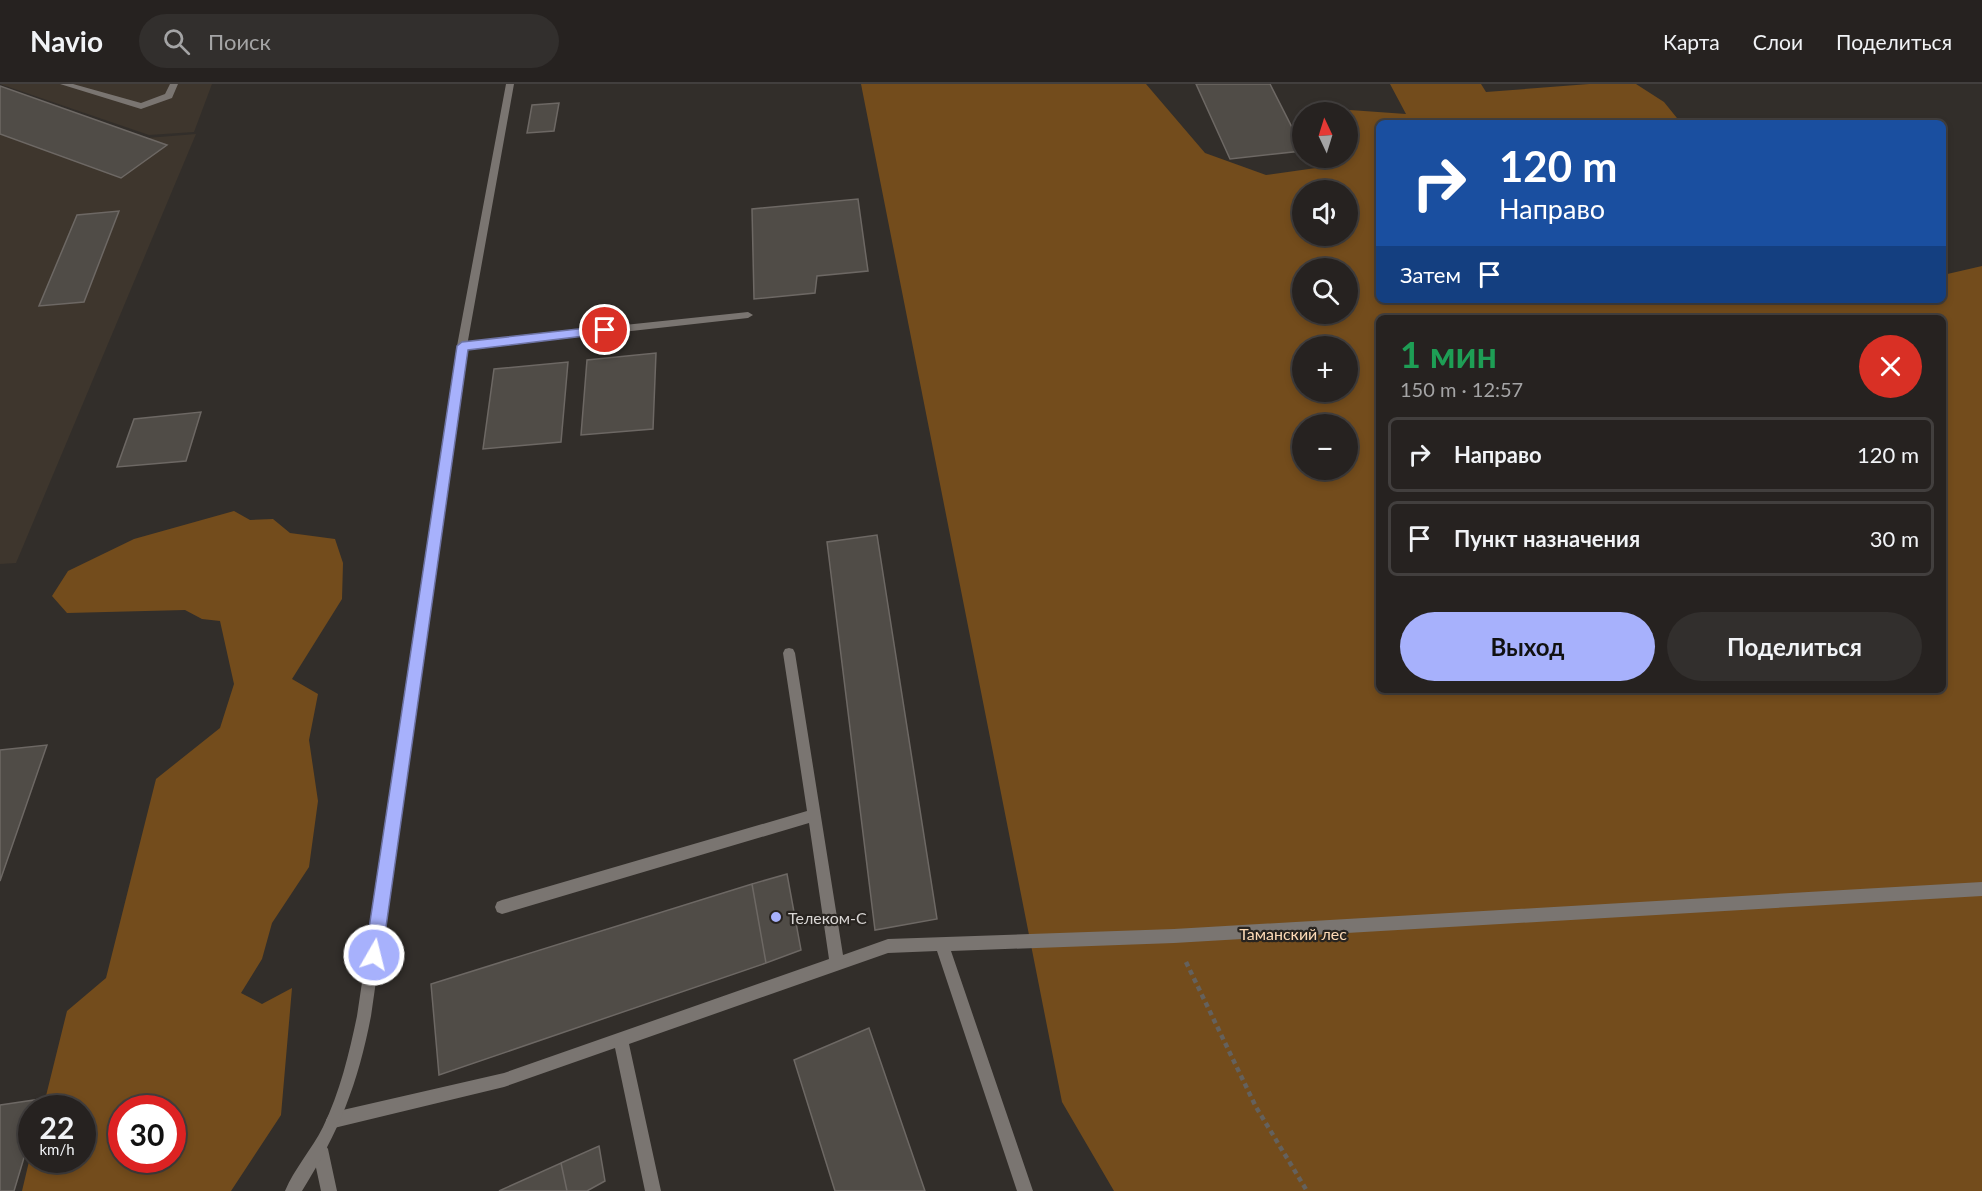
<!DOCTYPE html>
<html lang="ru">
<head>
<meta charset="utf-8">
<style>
  :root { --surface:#262220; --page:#322f2d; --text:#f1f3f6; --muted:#a4a4a5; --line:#423f3e; --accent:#a7b1fc }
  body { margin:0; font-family:Lato,sans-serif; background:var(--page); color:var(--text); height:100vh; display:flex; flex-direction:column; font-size:22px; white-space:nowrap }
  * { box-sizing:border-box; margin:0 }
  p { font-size:20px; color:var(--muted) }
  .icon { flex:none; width:33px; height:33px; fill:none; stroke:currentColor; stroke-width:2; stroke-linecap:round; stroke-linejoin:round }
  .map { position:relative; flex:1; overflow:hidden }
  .details { position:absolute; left:1376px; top:231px; width:570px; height:378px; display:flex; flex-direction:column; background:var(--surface); border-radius:9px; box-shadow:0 3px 9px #0003,0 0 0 2px var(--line) }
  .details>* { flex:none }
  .top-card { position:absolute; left:1376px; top:36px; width:570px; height:183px; border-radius:9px; box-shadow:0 3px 9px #0003,0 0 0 2px var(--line); background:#1a4fa0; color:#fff; overflow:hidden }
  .needle { width:39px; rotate:356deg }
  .controls { position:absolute; left:1292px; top:18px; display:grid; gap:12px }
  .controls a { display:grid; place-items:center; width:66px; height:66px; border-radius:50%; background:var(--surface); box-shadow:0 3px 9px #0003,0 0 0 2px var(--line); font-size:30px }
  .speed { position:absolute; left:18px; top:1011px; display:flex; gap:12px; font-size:30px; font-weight:700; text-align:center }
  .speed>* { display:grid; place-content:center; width:78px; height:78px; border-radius:50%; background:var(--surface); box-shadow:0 3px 9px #0003,0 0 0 2px var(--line); line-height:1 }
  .speed small { font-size:15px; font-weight:400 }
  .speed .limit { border:9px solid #d22; background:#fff; color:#111 }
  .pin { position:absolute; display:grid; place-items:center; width:51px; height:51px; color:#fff; margin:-26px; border:3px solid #fff; border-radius:50%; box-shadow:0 2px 6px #0007 }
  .me { position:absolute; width:66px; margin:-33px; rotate:8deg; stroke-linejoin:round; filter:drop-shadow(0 0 4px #0008) }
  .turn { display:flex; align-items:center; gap:21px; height:126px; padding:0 24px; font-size:27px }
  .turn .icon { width:78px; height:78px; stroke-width:2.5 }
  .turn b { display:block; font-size:42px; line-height:51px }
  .then { display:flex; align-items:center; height:57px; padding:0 24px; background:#0003; gap:12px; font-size:22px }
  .round { display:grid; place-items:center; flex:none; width:63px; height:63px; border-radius:32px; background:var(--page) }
  .head { display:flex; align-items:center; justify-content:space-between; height:102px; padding:0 24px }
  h1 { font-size:36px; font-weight:700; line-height:45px; color:#1e9e55 }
  .primary-button { display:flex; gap:12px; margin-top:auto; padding:12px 24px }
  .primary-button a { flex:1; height:69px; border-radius:36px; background:var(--accent); color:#111; font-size:24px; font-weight:700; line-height:69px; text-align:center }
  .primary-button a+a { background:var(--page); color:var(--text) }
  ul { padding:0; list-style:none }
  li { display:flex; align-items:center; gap:18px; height:75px; margin:0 12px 9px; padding:0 12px; border:3px solid var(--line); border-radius:9px }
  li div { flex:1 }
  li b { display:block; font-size:22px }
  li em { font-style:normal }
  header { display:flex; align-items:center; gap:36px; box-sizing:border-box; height:84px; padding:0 30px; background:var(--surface); border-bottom:2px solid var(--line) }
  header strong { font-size:28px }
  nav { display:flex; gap:33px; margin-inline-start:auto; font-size:21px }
  .search { width:420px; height:54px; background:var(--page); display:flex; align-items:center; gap:15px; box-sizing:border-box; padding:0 21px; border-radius:33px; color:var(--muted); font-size:22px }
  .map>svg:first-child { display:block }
  .built { fill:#3e362d }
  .green { fill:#734c1c; fill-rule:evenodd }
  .building { fill:#504c47; stroke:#6d6864; stroke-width:1.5 }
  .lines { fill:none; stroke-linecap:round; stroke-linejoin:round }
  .path { stroke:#64615d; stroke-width:4.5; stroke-dasharray:5 4; stroke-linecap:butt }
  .lane { fill:#7a7571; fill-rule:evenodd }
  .street { fill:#7a7571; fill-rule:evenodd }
  .route { fill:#a7b1fc; stroke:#6d73a4; stroke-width:1.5 }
  .poi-dot { fill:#a7b1fc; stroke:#282420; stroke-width:2 }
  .labels { text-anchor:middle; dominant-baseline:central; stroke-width:4.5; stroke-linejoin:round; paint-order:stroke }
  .poi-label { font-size:16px; fill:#d9d6d4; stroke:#282420; text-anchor:start }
  .park-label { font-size:16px; fill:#fddab6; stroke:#282420 }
</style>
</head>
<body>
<header>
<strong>Navio</strong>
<div class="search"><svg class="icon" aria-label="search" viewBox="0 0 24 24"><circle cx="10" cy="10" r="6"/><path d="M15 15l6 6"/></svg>Поиск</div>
<nav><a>Карта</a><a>Слои</a><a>Поделиться</a></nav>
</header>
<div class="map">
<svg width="1982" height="1107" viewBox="0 0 1982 1107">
  <rect width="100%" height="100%" fill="#322e2a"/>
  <!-- built -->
  <path class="built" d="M0,0H212L194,48L149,51Z
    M0,2L147,54L196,50L16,479L0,480Z"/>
  <!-- green -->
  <path class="green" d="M861,0H1146L1205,69L1266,91L1330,82L1326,74H1347V28H1331L1336,25L1406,30L1390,0H1481L1486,8L1589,0H1636L1664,18L1681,39H1378V216H1942L1943,191L1982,182V1107H1114L1062,1018ZM1302,106H1347V152H1302ZM1302,184H1347V230H1302ZM1378,234H1942V606H1378ZM1302,262H1347V308H1302ZM1302,340H1347V386H1302Z
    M234,427L250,436L273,435L290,449L335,455L343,479L342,515L292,595L318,610L309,656L318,717L309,783L272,839L262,875L241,909L262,920L292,904L281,1031L231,1107H22L31,1069L32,1076H82V1024H43L67,927L106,894L156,695L220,644L234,600L220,537L202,535L185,526L67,529L52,512L68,487L134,455ZM122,1024H172V1076H122Z"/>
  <!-- building -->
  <path class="building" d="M1196,0H1270L1302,63V67L1230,75Z
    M0,2L147,54L167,61L121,94L0,50Z
    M559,19L554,47L527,49L532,21Z
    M858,115L868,187L817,192L815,209L754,215L752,125Z
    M119,127L84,218L39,222L77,131Z
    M656,269L653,345L581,351L587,276Z
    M568,278L561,358L483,365L494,285Z
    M201,328L186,377L117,383L134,335Z
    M877,451L937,835L875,846L827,458Z
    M47,661L0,797V666Z
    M787,790L801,866L766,879L752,800Z
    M752,800L766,879L439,991L431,900Z
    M869,944L925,1107H835L794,976Z
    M41,1015L38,1024H32V1047L14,1107H0V1021Z
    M599,1062L605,1097L587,1107H567L561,1079Z
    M561,1079L567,1107H499Z"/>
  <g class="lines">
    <!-- path -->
    <path class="path" d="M1186,878L1256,1023L1307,1107"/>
    <!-- lane -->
    <path class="lane" d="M60,0H73L141,19L165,10L170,0H178L172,14L141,25Z
      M748,228L753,231L748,234L462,266L457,262L462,258Z
      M789,564L793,565L795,569L843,871L888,855L1174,845L1982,798V812L1174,859L951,867L1033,1107H1017L937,867L888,869L629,960L661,1107H645L615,964L504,1003L334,1044L329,1041L326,1036L329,1031L334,1028L504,989L829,875L809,739L502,830L497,828L495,823L497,818L502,816L807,727L783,569L785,565Z
      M320,1057L325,1060L328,1065L337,1107H321L312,1065L315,1060Z"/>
    <!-- street -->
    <path class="street" d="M506,0H514L467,262L371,932C358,1000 339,1048 302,1107H285C294,1085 312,1065 323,1043C340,1008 349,970 357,932L457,262Z"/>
  </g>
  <!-- route -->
  <path class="route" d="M605,242L609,244V249L468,266L382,871L379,876L374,879L368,876L365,871L457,262L462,258Z"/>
  <!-- markers -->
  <circle class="poi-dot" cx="776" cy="833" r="6"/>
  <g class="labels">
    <!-- poi labels -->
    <g class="poi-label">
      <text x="788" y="833">Телеком-С</text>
    </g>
    <!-- park labels -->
    <g class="park-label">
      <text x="1293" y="849">Таманский лес</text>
    </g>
  </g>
</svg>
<div class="controls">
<a><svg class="needle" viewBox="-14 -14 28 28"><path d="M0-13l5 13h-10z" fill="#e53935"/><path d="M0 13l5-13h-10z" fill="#a4a4a5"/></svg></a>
<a><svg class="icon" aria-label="sound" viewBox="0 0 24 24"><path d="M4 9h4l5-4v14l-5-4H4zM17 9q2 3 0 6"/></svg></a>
<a><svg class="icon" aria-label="search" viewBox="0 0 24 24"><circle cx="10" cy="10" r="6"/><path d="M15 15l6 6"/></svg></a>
<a>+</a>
<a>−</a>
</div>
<div class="speed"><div>22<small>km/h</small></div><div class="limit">30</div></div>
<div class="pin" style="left:605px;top:246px;background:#d93025"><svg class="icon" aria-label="arrive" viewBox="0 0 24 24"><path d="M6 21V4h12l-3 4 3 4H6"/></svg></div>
<svg class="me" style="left:374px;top:871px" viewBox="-20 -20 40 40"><circle r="17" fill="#a7b1fc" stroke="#fff" stroke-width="3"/><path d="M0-11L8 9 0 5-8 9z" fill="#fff"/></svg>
<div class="top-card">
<div class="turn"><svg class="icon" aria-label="right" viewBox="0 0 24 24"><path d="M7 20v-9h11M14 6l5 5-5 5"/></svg><div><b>120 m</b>Направо</div></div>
<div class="then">Затем<svg class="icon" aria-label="arrive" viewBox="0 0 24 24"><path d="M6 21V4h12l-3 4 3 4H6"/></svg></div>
</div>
<section class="details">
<div class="head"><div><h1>1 мин</h1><p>150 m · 12:57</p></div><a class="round" style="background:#d93025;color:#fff"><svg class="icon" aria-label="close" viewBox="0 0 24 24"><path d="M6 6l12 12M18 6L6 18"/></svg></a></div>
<ul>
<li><svg class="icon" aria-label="right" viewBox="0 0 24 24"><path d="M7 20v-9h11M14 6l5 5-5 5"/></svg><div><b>Направо</b></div><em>120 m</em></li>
<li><svg class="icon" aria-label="arrive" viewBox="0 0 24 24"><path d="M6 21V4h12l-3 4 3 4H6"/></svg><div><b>Пункт назначения</b></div><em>30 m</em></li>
</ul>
<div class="primary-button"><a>Выход</a><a>Поделиться</a></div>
</section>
</div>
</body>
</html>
